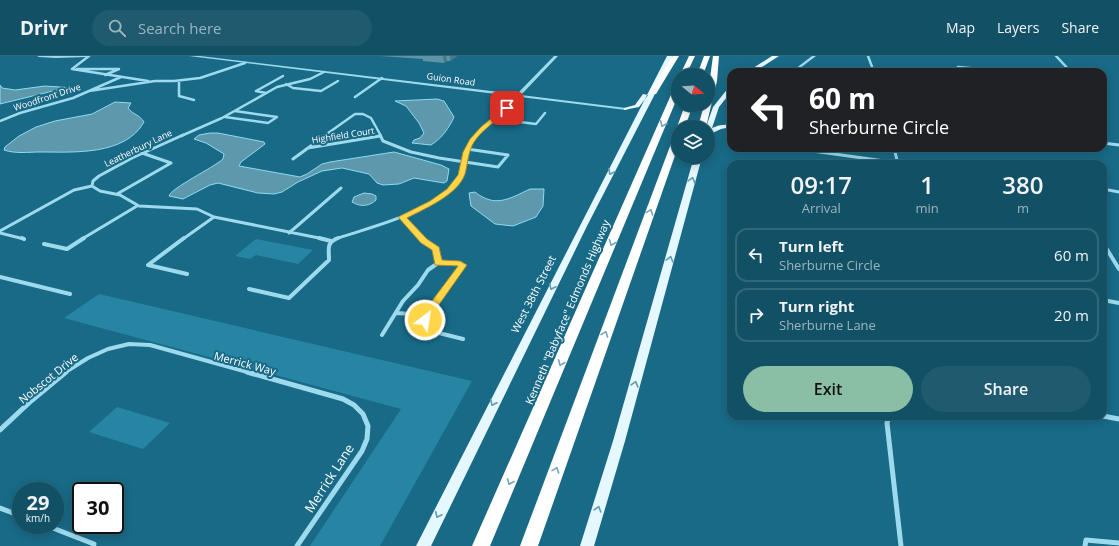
<!DOCTYPE html>
<html lang="en">
<head>
<meta charset="utf-8">
<style>
  :root { --surface:#125065; --page:#1f5a6e; --text:#f1f3f6; --muted:#9cb5bf; --line:#316779; --accent:#8abfa5 }
  body { margin:0; font-family:"Open Sans",sans-serif; background:var(--page); color:var(--text); height:100vh; display:flex; flex-direction:column; font-size:15px; white-space:nowrap }
  * { box-sizing:border-box; margin:0 }
  p { font-size:13px; color:var(--muted) }
  .icon { flex:none; width:22px; height:22px; fill:none; stroke:currentColor; stroke-width:2; stroke-linecap:round; stroke-linejoin:round }
  .map { position:relative; flex:1; overflow:hidden }
  .details { position:absolute; left:727px; top:104px; width:380px; height:260px; display:flex; flex-direction:column; background:var(--surface); border-radius:12px; box-shadow:0 2px 10px #0003,0 0 0 1px var(--line) }
  .details>* { flex:none }
  .top-card { position:absolute; left:727px; top:12px; width:380px; height:84px; border-radius:12px; box-shadow:0 2px 10px #0003,0 0 0 1px var(--line); background:#202124; color:#fff; overflow:hidden }
  .needle { width:26px; rotate:108deg }
  .fabs { position:absolute; left:671px; top:12px; display:grid; gap:8px }
  .fabs a { display:grid; place-items:center; width:44px; height:44px; border-radius:50%; background:var(--surface); box-shadow:0 2px 10px #0003,0 0 0 1px var(--line); font-size:20px }
  .speed { position:absolute; left:12px; top:426px; display:flex; gap:8px; font-size:20px; font-weight:700; text-align:center }
  .speed>* { display:grid; place-content:center; width:52px; height:52px; border-radius:50%; background:var(--surface); box-shadow:0 2px 10px #0003,0 0 0 1px var(--line); line-height:1 }
  .speed small { font-size:10px; font-weight:400 }
  .speed .limit { border:2px solid #111; border-radius:6px; background:#fff; color:#111 }
  .pin { position:absolute; display:grid; place-items:center; width:34px; height:34px; color:#fff; margin:-17px; border-radius:8px; box-shadow:0 2px 6px #0006 }
  .me { position:absolute; width:44px; margin:-22px; rotate:31deg; stroke-linejoin:round; filter:drop-shadow(0 0 3px #0008) }
  .turn { display:flex; align-items:center; gap:14px; height:84px; padding:0 16px; font-size:18px }
  .turn .icon { width:52px; height:52px; stroke-width:2.5 }
  .turn b { display:block; font-size:28px; line-height:34px }
  .eta { display:flex; justify-content:space-evenly; align-items:center; height:68px; text-align:center }
  .eta b { font-size:24px; font-weight:600; line-height:28px }
  .primary-button { display:flex; gap:8px; margin-top:auto; padding:8px 16px }
  .primary-button a { flex:1; height:46px; border-radius:24px; background:var(--accent); color:#111; font-size:16px; font-weight:600; line-height:46px; text-align:center }
  .primary-button a+a { background:var(--page); color:var(--text) }
  ul { padding:0; list-style:none }
  li { display:flex; align-items:center; gap:12px; height:54px; margin:0 8px 6px; padding:0 8px; border:2px solid var(--line); border-radius:12px }
  li div { flex:1 }
  li b { display:block; font-size:15px }
  li em { font-style:normal }
  header { display:flex; align-items:center; gap:24px; box-sizing:border-box; height:56px; padding:0 20px; background:var(--surface); border-bottom:1px solid var(--line) }
  header strong { font-size:19px }
  nav { display:flex; gap:22px; margin-inline-start:auto; font-size:14px }
  .search { width:280px; height:36px; background:var(--page); display:flex; align-items:center; gap:10px; box-sizing:border-box; padding:0 14px; border-radius:22px; color:var(--muted); font-size:15px }
  .map>svg:first-child { display:block }
  .green { fill:#2785a4 }
  .water { fill:#5d98ad; stroke:#91daf0 }
  .lines { fill:none; stroke-linecap:round; stroke-linejoin:round }
  .minor-far3 { stroke:#9edaed; stroke-width:2.5 }
  .minor-far2 { stroke:#9edaed; stroke-width:3 }
  .minor-far1 { stroke:#9edaed; stroke-width:4 }
  .minor { stroke:#9edaed; stroke-width:5 }
  .tertiary { fill:#9edaed; fill-rule:evenodd }
  .primary { fill:#e5f7ff; fill-rule:evenodd }
  .motorway { fill:#fff; fill-rule:evenodd }
  .wall { fill:#5c95a7 }
  .shaded-wall { fill:#4b7988 }
  .oneway { stroke:#74a6b7 }
  .oneway2 { stroke:#609bb1 }
  .route { fill:#ffd54a; stroke:#a68a30 }
  .labels { text-anchor:middle; dominant-baseline:central; stroke-width:4; stroke-linejoin:round; paint-order:stroke }
  .far-street-label { font-size:9px; fill:#fff; stroke:#186a87 }
  .street-label { font-size:11px; fill:#fff; stroke:#186a87 }
  .near-street-label { font-size:13px; fill:#fff; stroke:#186a87 }
</style>
</head>
<body>
<header>
<strong>Drivr</strong>
<div class="search"><svg class="icon" aria-label="search" viewBox="0 0 24 24"><circle cx="10" cy="10" r="6"/><path d="M15 15l6 6"/></svg>Search here</div>
<nav><a>Map</a><a>Layers</a><a>Share</a></nav>
</header>
<div class="map">
<svg width="1119" height="490" viewBox="0 0 1119 490">
  <rect width="100%" height="100%" fill="#186a87"/>
  <!-- green -->
  <path class="green" d="M256,183L313,194L298,208L256,199L250,203L235,200Z
    M99,238L472,325L380,490H310L401,353L64,262Z
    M117,351L170,367L143,393L89,376Z"/>
  <!-- water -->
  <path class="water" d="M0,29L2,32L15,34L45,30L74,32L53,35L0,48Z
    M437,43L444,45L454,61C449,72 442,82 431,89L412,87L414,84L420,82L424,77L419,67L406,50L395,45Z
    M115,46L131,47L128,52C132,58 140,59 144,66C125,100 73,96 40,96C28,96 16,98 4,94L5,91L19,80L36,71L55,65L92,58Z
    M210,77H218L264,86L265,88L241,106L239,110L300,121L307,118L322,108L330,106L394,96L441,109L449,113L447,125L444,127L414,122L399,128L383,129L377,127L369,118L342,112L322,115L298,126L282,136L274,138L258,137L218,127L210,129L183,143L169,140C171,132 213,112 223,103L224,98L206,87L194,83L199,79Z
    M530,133H544L543,150L536,161L513,170L495,168L471,150L469,137L475,136C495,152 509,143 530,133Z
    M364,137L372,138L376,140V144C370,150 361,151 354,147L352,146L354,141Z"/>
  <g class="lines">
    <!-- minor-far3 -->
    <path class="minor-far3" d="M89,0L72,13L148,25
      M868,0L874,16
      M1056,0L1071,16
      M958,11L1014,16
      M77,13H119L105,19
      M179,25V40L194,44
      M286,28L293,32L321,35L338,25
      M89,35L155,25H174L200,22L245,7
      M266,37L256,35L283,20
      M355,41L382,22
      M225,61L268,67L277,61L235,55
      M495,63L536,68L545,57
      M0,65L20,57L73,42L121,21
      M181,80L222,62L277,31L310,23L324,16
      M324,80L355,58H363L371,62L381,80
      M476,80L518,40"/>
    <!-- minor-far2 -->
    <path class="minor-far2" d="M380,79L383,85L411,96L439,102L498,111L508,99L467,93
      M1103,87L1119,89
      M308,92L326,79
      M791,92L906,108
      M894,92L898,108
      M293,103L308,92L380,80
      M92,130L93,125L99,120L132,102L183,79
      M92,130L100,135L120,139L139,150L197,153L214,161L324,183
      M1103,133L1119,136
      M117,138L171,107L142,97
      M402,161L423,183
      M0,175L74,134L92,130
      M0,177L24,183
      M289,177L341,132
      M82,183L137,150
      M183,183L214,161
      M335,183C374,170 437,156 460,121C462,118 462,113 463,109C466,98 468,88 477,79"/>
    <!-- minor-far1 -->
    <path class="minor-far1" d="M22,182L24,183
      M184,182L148,209L187,218
      M319,182L331,185
      M422,182L436,193L438,207
      M1103,187L1119,213
      M44,188L67,193L84,182
      M438,207H460L463,210L426,259L425,264L439,277L463,283
      M0,221L70,238
      M249,233L289,242L329,204C329,192 326,187 338,182
      M1103,244L1119,247
      M396,257L426,259
      M382,279L403,245L418,229L428,214L438,207
      M64,317L88,302L108,293L129,288L150,289L251,317"/>
    <!-- minor -->
    <path class="minor" d="M247,316L343,343L354,349L363,358L368,370L367,383L362,395L297,490
      M889,360L887,367L901,490
      M1103,360L1119,363
      M0,374L31,345L66,316
      M0,452L21,460
      M45,469L94,488L93,490
      M1085,490L1086,484L1119,487"/>
    <!-- tertiary -->
    <path class="tertiary" d="M37,0H88L86,1L56,2L39,1Z
      M189,0H200L517,38L554,0H558L521,39L626,52L628,53L626,54Z
      M812,0H816L795,16H791Z"/>
    <!-- primary -->
    <path class="primary" d="M667,0H673L656,36L587,170L431,490H416Z
      M772,0H779L754,16H747Z
      M731,30V36L719,51L712,72C718,69 724,68 731,69V71L721,73L708,79V71H706L713,51L729,31Z
      M643,38L648,39L639,51L624,54V52L635,49Z
      M694,101H702L625,385L594,490H580L613,385Z"/>
    <!-- motorway -->
    <path class="motorway" d="M673,0H679L656,38H650L649,36Z
      M689,0H695L686,19H680Z
      M704,0H710L703,19H697Z
      M713,0H719L717,25L706,71H698L704,49H708C708,33 711,16 713,0Z
      M678,30V40L490,490H472L674,32Z
      M685,49H693L685,71H678V72L677,71Z
      M675,77H678V91L538,490H520Z"/>
  </g>
  <!-- wall -->
  <path class="wall" d="M380,0H457L450,5H447L444,7L423,5V3Z"/>
  <!-- shaded-wall -->
  <path class="shaded-wall" d="M443,0H446L447,5L444,7Z
    M450,0H457L450,5Z"/>
  <!-- one-way arrows -->
  <defs><path id="oneway-chevron" d="M-2-3.5L2.5 0L-2 3.5" fill="none" stroke-width="1.6" stroke-linecap="round" stroke-linejoin="round"/></defs>
  <g class="oneway">
    <use href="#oneway-chevron" transform="translate(663 68) rotate(113)"/>
    <use href="#oneway-chevron" transform="translate(650 156) rotate(-70)"/>
    <use href="#oneway-chevron" transform="translate(612 187) rotate(113)"/>
    <use href="#oneway-chevron" transform="translate(605 278) rotate(-70)"/>
    <use href="#oneway-chevron" transform="translate(561 307) rotate(113)"/>
    <use href="#oneway-chevron" transform="translate(556 414) rotate(-70)"/>
    <use href="#oneway-chevron" transform="translate(510 426) rotate(113)"/>
  </g>
  <g class="oneway2">
    <use href="#oneway-chevron" transform="translate(611 116) rotate(117)"/>
    <use href="#oneway-chevron" transform="translate(692 124) rotate(-74)"/>
    <use href="#oneway-chevron" transform="translate(670 203) rotate(-75)"/>
    <use href="#oneway-chevron" transform="translate(552 231) rotate(117)"/>
    <use href="#oneway-chevron" transform="translate(635 328) rotate(-74)"/>
    <use href="#oneway-chevron" transform="translate(493 347) rotate(117)"/>
    <use href="#oneway-chevron" transform="translate(598 453) rotate(-73)"/>
    <use href="#oneway-chevron" transform="translate(438 459) rotate(116)"/>
  </g>
  <!-- route -->
  <path class="route" d="M505,51L510,52C499,64 483,72 474,86C468,96 468,107 465,118C458,139 424,153 407,162L427,183L439,191L442,204L460,205L467,209L431,260L428,267H421L420,264L423,257L458,210L435,209L432,194L421,187L398,161L430,145L447,133L458,119L463,96L470,83L481,71Z"/>
  <g class="labels">
    <!-- far-street labels -->
    <g class="far-street-label">
      <text transform="translate(451 23) rotate(8)">Guion Road</text>
      <text transform="translate(47 41) rotate(-18)">Woodfront Drive</text>
      <text transform="translate(343 79) rotate(-9)">Highfield Court</text>
      <text transform="translate(138 92) rotate(-26)">Leatherbury Lane</text>
    </g>
    <!-- street labels -->
    <g class="street-label">
      <text transform="translate(533 238) rotate(-63)">West 38th Street</text>
      <text transform="translate(567 256) rotate(-67)">Kenneth "Babyface" Edmonds Highway</text>
      <text transform="translate(245 307) rotate(15)">Merrick Way</text>
      <text transform="translate(48 322) rotate(-39)">Nobscot Drive</text>
    </g>
    <!-- near-street labels -->
    <g class="near-street-label">
      <text transform="translate(329 422) rotate(-57)">Merrick Lane</text>
    </g>
  </g>
</svg>
<div class="fabs">
<a><svg class="needle" viewBox="-14 -14 28 28"><path d="M0-13l5 13h-10z" fill="#e53935"/><path d="M0 13l5-13h-10z" fill="#9cb5bf"/></svg></a>
<a><svg class="icon" aria-label="layers" viewBox="0 0 24 24"><path d="M12 4l9 5-9 5-9-5zM3 14l9 5 9-5"/></svg></a>
</div>
<div class="speed"><div>29<small>km/h</small></div><div class="limit">30</div></div>
<div class="pin" style="left:507px;top:52px;background:#d93025"><svg class="icon" aria-label="arrive" viewBox="0 0 24 24"><path d="M6 21V4h12l-3 4 3 4H6"/></svg></div>
<svg class="me" style="left:425px;top:264px" viewBox="-20 -20 40 40"><circle r="17" fill="#ffd54a" stroke="#fff" stroke-width="3"/><path d="M0-11L8 9 0 5-8 9z" fill="#fff"/></svg>
<div class="top-card">
<div class="turn"><svg class="icon" aria-label="left" viewBox="0 0 24 24"><path d="M17 20v-9H6M10 6l-5 5 5 5"/></svg><div><b>60 m</b>Sherburne Circle</div></div>
</div>
<section class="details">
<div class="eta">
<div><b>09:17</b><p>Arrival</p></div>
<div><b>1</b><p>min</p></div>
<div><b>380</b><p>m</p></div>
</div>
<ul>
<li><svg class="icon" aria-label="left" viewBox="0 0 24 24"><path d="M17 20v-9H6M10 6l-5 5 5 5"/></svg><div><b>Turn left</b><p>Sherburne Circle</p></div><em>60 m</em></li>
<li><svg class="icon" aria-label="right" viewBox="0 0 24 24"><path d="M7 20v-9h11M14 6l5 5-5 5"/></svg><div><b>Turn right</b><p>Sherburne Lane</p></div><em>20 m</em></li>
</ul>
<div class="primary-button"><a>Exit</a><a>Share</a></div>
</section>
</div>
</body>
</html>
